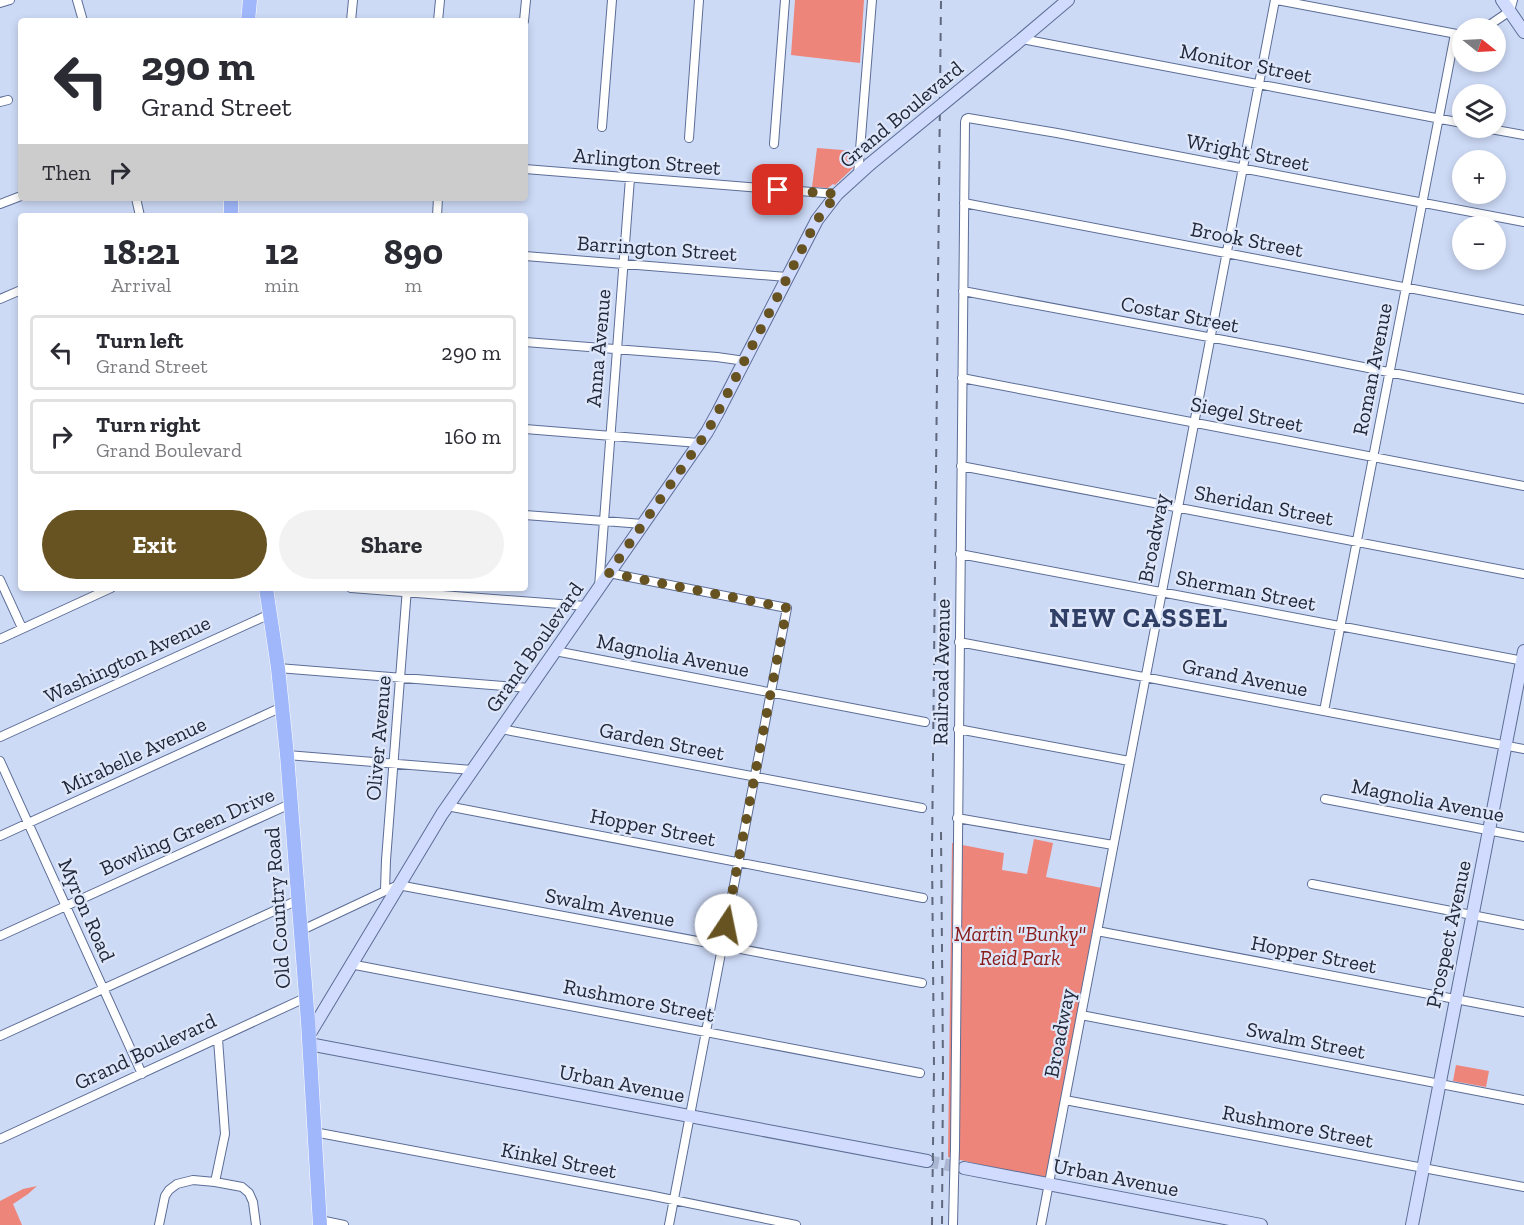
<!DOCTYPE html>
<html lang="en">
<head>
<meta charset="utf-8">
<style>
  :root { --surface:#fff; --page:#f2f2f3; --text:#2b2b33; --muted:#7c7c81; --line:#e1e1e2; --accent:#675321 }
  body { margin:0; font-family:"Zilla Slab",serif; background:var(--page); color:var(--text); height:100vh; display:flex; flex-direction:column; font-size:22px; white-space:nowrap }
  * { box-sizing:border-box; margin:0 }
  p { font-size:20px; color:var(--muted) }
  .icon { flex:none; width:33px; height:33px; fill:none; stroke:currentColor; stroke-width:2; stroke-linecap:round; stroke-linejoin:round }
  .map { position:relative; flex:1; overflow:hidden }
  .details { position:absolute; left:18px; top:213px; width:510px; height:378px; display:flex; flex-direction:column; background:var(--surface); border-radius:6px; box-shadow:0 3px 9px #0003 }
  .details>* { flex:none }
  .guide { position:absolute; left:18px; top:18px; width:510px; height:183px; border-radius:6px; box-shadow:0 3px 9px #0003; background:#fff; color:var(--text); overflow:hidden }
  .needle { width:39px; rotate:108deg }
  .controls { position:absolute; left:1452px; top:18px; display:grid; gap:12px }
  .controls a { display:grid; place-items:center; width:54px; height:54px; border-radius:50%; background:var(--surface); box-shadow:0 3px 9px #0003; font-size:30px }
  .pin { position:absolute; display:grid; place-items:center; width:51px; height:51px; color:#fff; margin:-26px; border-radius:12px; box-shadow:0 3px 9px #0006 }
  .me { position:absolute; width:66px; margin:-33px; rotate:11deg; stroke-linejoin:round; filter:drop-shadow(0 0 4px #0008) }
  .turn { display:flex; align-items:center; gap:21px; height:126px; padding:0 24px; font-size:27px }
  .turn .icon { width:78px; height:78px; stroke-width:2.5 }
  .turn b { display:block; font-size:42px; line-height:51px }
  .then { display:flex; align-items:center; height:57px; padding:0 24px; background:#0003; gap:12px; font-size:22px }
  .eta { display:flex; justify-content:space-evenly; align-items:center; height:102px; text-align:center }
  .eta b { font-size:36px; font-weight:700; line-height:42px }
  .button { display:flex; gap:12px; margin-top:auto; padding:12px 24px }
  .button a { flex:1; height:69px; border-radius:36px; background:var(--accent); color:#fff; font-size:24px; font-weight:700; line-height:69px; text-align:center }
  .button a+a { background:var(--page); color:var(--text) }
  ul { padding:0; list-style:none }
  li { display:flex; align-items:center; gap:18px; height:75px; margin:0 12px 9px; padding:0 12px; border:3px solid var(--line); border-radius:6px }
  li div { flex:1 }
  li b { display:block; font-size:22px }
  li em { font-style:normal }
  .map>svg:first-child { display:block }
  .green { fill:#ed857a }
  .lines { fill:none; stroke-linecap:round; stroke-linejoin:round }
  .secondary-tunnel { stroke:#abb6d0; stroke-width:12; stroke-dasharray:12 6; stroke-linecap:butt }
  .street-casing { stroke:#5c6d96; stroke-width:10 }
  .secondary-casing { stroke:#5c6d96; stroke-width:14 }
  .primary-casing { stroke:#fff; stroke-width:15 }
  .street { stroke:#fff; stroke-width:8 }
  .secondary { stroke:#d0dbfd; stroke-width:12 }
  .primary { stroke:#a0b8fb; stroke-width:14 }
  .rail { stroke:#5f687d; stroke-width:2; stroke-dasharray:8 8; stroke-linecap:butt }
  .street-bridge-casing { stroke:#5c6d96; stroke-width:10; stroke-linecap:butt }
  .secondary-bridge-casing { stroke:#5c6d96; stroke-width:14; stroke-linecap:butt }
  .street-bridge { stroke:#fff; stroke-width:8 }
  .secondary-bridge { stroke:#d0dbfd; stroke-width:12 }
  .route { stroke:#675321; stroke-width:10; stroke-dasharray:0 18 }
  .labels { text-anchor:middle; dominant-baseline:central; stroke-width:4.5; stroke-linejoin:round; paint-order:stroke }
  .street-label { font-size:21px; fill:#212839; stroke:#dee7fa }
  .park-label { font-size:21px; font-style:italic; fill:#871c1a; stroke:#dee7fa }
  .district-label { font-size:27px; font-weight:bold; letter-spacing:1.5px; fill:#303f65; stroke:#dee7fa }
</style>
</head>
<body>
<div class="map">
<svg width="1524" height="1225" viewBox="0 0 1524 1225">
  <rect width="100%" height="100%" fill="#cddaf6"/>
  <!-- green -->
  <path class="green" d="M795,0H864L860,63L791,55Z
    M817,148L855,151L854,167L835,185L833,184L828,188L812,187Z
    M1034,839L1053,843L1046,877L1102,888L1046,1180L948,1157L952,843L1004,853L1002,870L1027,874Z
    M1456,1065L1489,1071L1486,1087L1453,1081Z
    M37,1186L28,1194L13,1204L22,1225H0V1201L23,1189Z"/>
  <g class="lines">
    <!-- secondary-tunnel -->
    <path class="secondary-tunnel" d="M927,1161L964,1168"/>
    <!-- street casing -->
    <g class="street-casing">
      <path id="street" d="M77,0L83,21
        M1277,0L1462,35
        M0,3L10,0
        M351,21L353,0
        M438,21L440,0
        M524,21L526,0
        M1485,28L1510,11L1513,0
        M1022,39L1462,123
        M0,102L8,100
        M602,127L612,0
        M1485,128L1524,135
        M689,138L699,0
        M774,144L785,0
        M525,169L837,194
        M858,175L872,0
        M136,198L140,216
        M964,203L1524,310
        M0,204L21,196
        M437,216L438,198
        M525,256L787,277
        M963,291L1288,352L1524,399
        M0,299L21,290
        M525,342L717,357L745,361
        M962,378L1524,486
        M525,429L699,443
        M961,466L1524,574
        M525,515L643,524
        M960,554L1524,661
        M609,573L787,608L669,1225
        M0,580L22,628
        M599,587L630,178
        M351,588L586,606
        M0,639L111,588
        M959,642L1524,749
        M555,651L925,722
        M278,668L529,688
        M1324,711L1455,34
        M501,729L922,808
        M958,729L1129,761
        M0,737L270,614
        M287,755L472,770
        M0,761L142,1074
        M1325,799L1524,837
        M447,806L923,898
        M957,818L1113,845
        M0,836L282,707
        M1312,884L1524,925
        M385,890L386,860L407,588
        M300,931L398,885L922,983
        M1097,931L1524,1012
        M0,936L290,804
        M350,964L920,1073
        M1081,1015L1524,1100
        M0,1036L298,900
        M1065,1100L1524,1187
        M314,1132L649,1195L796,1225
        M0,1139L305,998
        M955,1148L965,122L966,119L968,118L1057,133L1524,222
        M215,1182L225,1134L218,1039
        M320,1220L344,1225
        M159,1225L165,1196L169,1190L177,1184L193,1180L215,1182L242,1187L249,1193L253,1202L256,1225
        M953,1225L954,1182
        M1041,1225L1275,0"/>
    </g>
    <!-- secondary casing -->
    <g class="secondary-casing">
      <path id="secondary" d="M1502,0L1524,32
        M1016,44L1068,0
        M309,1035L442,814L707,432L718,412L817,220L837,194L870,164
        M309,1044L927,1161
        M964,1168L1261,1225
        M1412,1225C1448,1033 1487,842 1524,651"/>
    </g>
    <!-- primary casing -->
    <g class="primary-casing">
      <path id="primary" d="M248,21L250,0
        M231,216V198
        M266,588L278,668L287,755L308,1022L320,1225"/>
    </g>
    <!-- street -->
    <use href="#street" class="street"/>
    <!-- secondary -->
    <use href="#secondary" class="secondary"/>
    <!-- primary -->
    <use href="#primary" class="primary"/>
    <!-- rail -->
    <path class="rail" d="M941,832L943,1068L942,1225
      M932,1225L934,1068L932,853L941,0"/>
    <!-- street-bridge casing -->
    <g class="street-bridge-casing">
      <path id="street-bridge" d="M954,1182L955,1148"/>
    </g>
    <!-- secondary-bridge casing -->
    <g class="secondary-bridge-casing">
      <path id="secondary-bridge" d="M870,164L1016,44"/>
    </g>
    <!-- street-bridge -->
    <use href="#street-bridge" class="street-bridge"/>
    <!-- secondary-bridge -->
    <use href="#secondary-bridge" class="secondary-bridge"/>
  </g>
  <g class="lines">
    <!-- route -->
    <path class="route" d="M726,925L787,608L609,573L707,432L718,412L817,220L837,194L778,190"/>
  </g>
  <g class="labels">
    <!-- street labels -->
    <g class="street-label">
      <text transform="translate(1246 63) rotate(11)">Monitor Street</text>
      <text transform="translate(901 114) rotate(-40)">Grand Boulevard</text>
      <text transform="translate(1248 152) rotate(11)">Wright Street</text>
      <text transform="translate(647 161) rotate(5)">Arlington Street</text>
      <text transform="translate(1247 239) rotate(11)">Brook Street</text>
      <text transform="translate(657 248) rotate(4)">Barrington Street</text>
      <text transform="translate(1180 314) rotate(11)">Costar Street</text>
      <text transform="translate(598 348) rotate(-85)">Anna Avenue</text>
      <text transform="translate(1372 369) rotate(-79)">Roman Avenue</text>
      <text transform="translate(1247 414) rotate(11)">Siegel Street</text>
      <text transform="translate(1264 505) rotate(11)">Sheridan Street</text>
      <text transform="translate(1153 538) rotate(-79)">Broadway</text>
      <text transform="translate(1246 590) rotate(11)">Sherman Street</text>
      <text transform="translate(534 647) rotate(-55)">Grand Boulevard</text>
      <text transform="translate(673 655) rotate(11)">Magnolia Avenue</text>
      <text transform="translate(127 659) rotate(-25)">Washington Avenue</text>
      <text transform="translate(941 672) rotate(-89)">Railroad Avenue</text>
      <text transform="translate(1245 677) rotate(11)">Grand Avenue</text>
      <text transform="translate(378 738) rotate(-85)">Oliver Avenue</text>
      <text transform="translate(662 741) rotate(11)">Garden Street</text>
      <text transform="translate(134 755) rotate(-25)">Mirabelle Avenue</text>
      <text transform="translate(1428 800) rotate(11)">Magnolia Avenue</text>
      <text transform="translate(653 827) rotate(11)">Hopper Street</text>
      <text transform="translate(187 831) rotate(-24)">Bowling Green Drive</text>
      <text transform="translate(610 907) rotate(11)">Swalm Avenue</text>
      <text transform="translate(277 908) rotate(-94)">Old Country Road</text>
      <text transform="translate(87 910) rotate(66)">Myron Road</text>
      <text transform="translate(1448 934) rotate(-78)">Prospect Avenue</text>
      <text transform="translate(1314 954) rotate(11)">Hopper Street</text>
      <text transform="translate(639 1000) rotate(11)">Rushmore Street</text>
      <text transform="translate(1059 1033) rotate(-79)">Broadway</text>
      <text transform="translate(1306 1040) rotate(11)">Swalm Street</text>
      <text transform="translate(145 1051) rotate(-25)">Grand Boulevard</text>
      <text transform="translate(622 1083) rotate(11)">Urban Avenue</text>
      <text transform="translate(1298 1126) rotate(11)">Rushmore Street</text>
      <text transform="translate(559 1160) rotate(11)">Kinkel Street</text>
      <text transform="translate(1116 1177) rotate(11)">Urban Avenue</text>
    </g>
    <!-- park labels -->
    <g class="park-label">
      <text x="1020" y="933">Martin "Bunky"<tspan x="1020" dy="24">Reid Park</tspan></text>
    </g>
    <!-- district labels -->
    <g class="district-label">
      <text x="1139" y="618">NEW CASSEL</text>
    </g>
  </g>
</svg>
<div class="controls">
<a><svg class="needle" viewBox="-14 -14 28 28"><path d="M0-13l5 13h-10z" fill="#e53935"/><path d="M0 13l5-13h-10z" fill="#7c7c81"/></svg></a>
<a><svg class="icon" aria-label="layers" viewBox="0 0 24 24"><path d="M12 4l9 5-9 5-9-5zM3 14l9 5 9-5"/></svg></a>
<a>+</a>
<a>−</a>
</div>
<div class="pin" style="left:778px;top:190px;background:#d93025"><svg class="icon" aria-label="arrive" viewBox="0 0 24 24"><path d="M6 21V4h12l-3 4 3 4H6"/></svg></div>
<svg class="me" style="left:726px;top:925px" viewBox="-20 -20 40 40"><circle r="19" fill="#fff"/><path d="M0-13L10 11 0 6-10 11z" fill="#675321"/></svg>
<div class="guide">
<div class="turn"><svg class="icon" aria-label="left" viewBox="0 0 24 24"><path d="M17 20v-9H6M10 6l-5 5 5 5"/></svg><div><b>290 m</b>Grand Street</div></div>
<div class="then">Then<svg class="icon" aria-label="right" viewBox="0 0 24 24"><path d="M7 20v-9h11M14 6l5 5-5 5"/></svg></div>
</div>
<section class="details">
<div class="eta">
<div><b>18:21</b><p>Arrival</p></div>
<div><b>12</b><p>min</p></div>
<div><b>890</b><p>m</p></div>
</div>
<ul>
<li><svg class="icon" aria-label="left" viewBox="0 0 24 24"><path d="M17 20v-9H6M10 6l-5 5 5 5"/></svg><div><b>Turn left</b><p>Grand Street</p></div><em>290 m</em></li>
<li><svg class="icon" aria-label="right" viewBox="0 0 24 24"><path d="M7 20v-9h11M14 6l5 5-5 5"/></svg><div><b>Turn right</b><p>Grand Boulevard</p></div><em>160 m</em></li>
</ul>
<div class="button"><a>Exit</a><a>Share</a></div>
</section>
</div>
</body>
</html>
